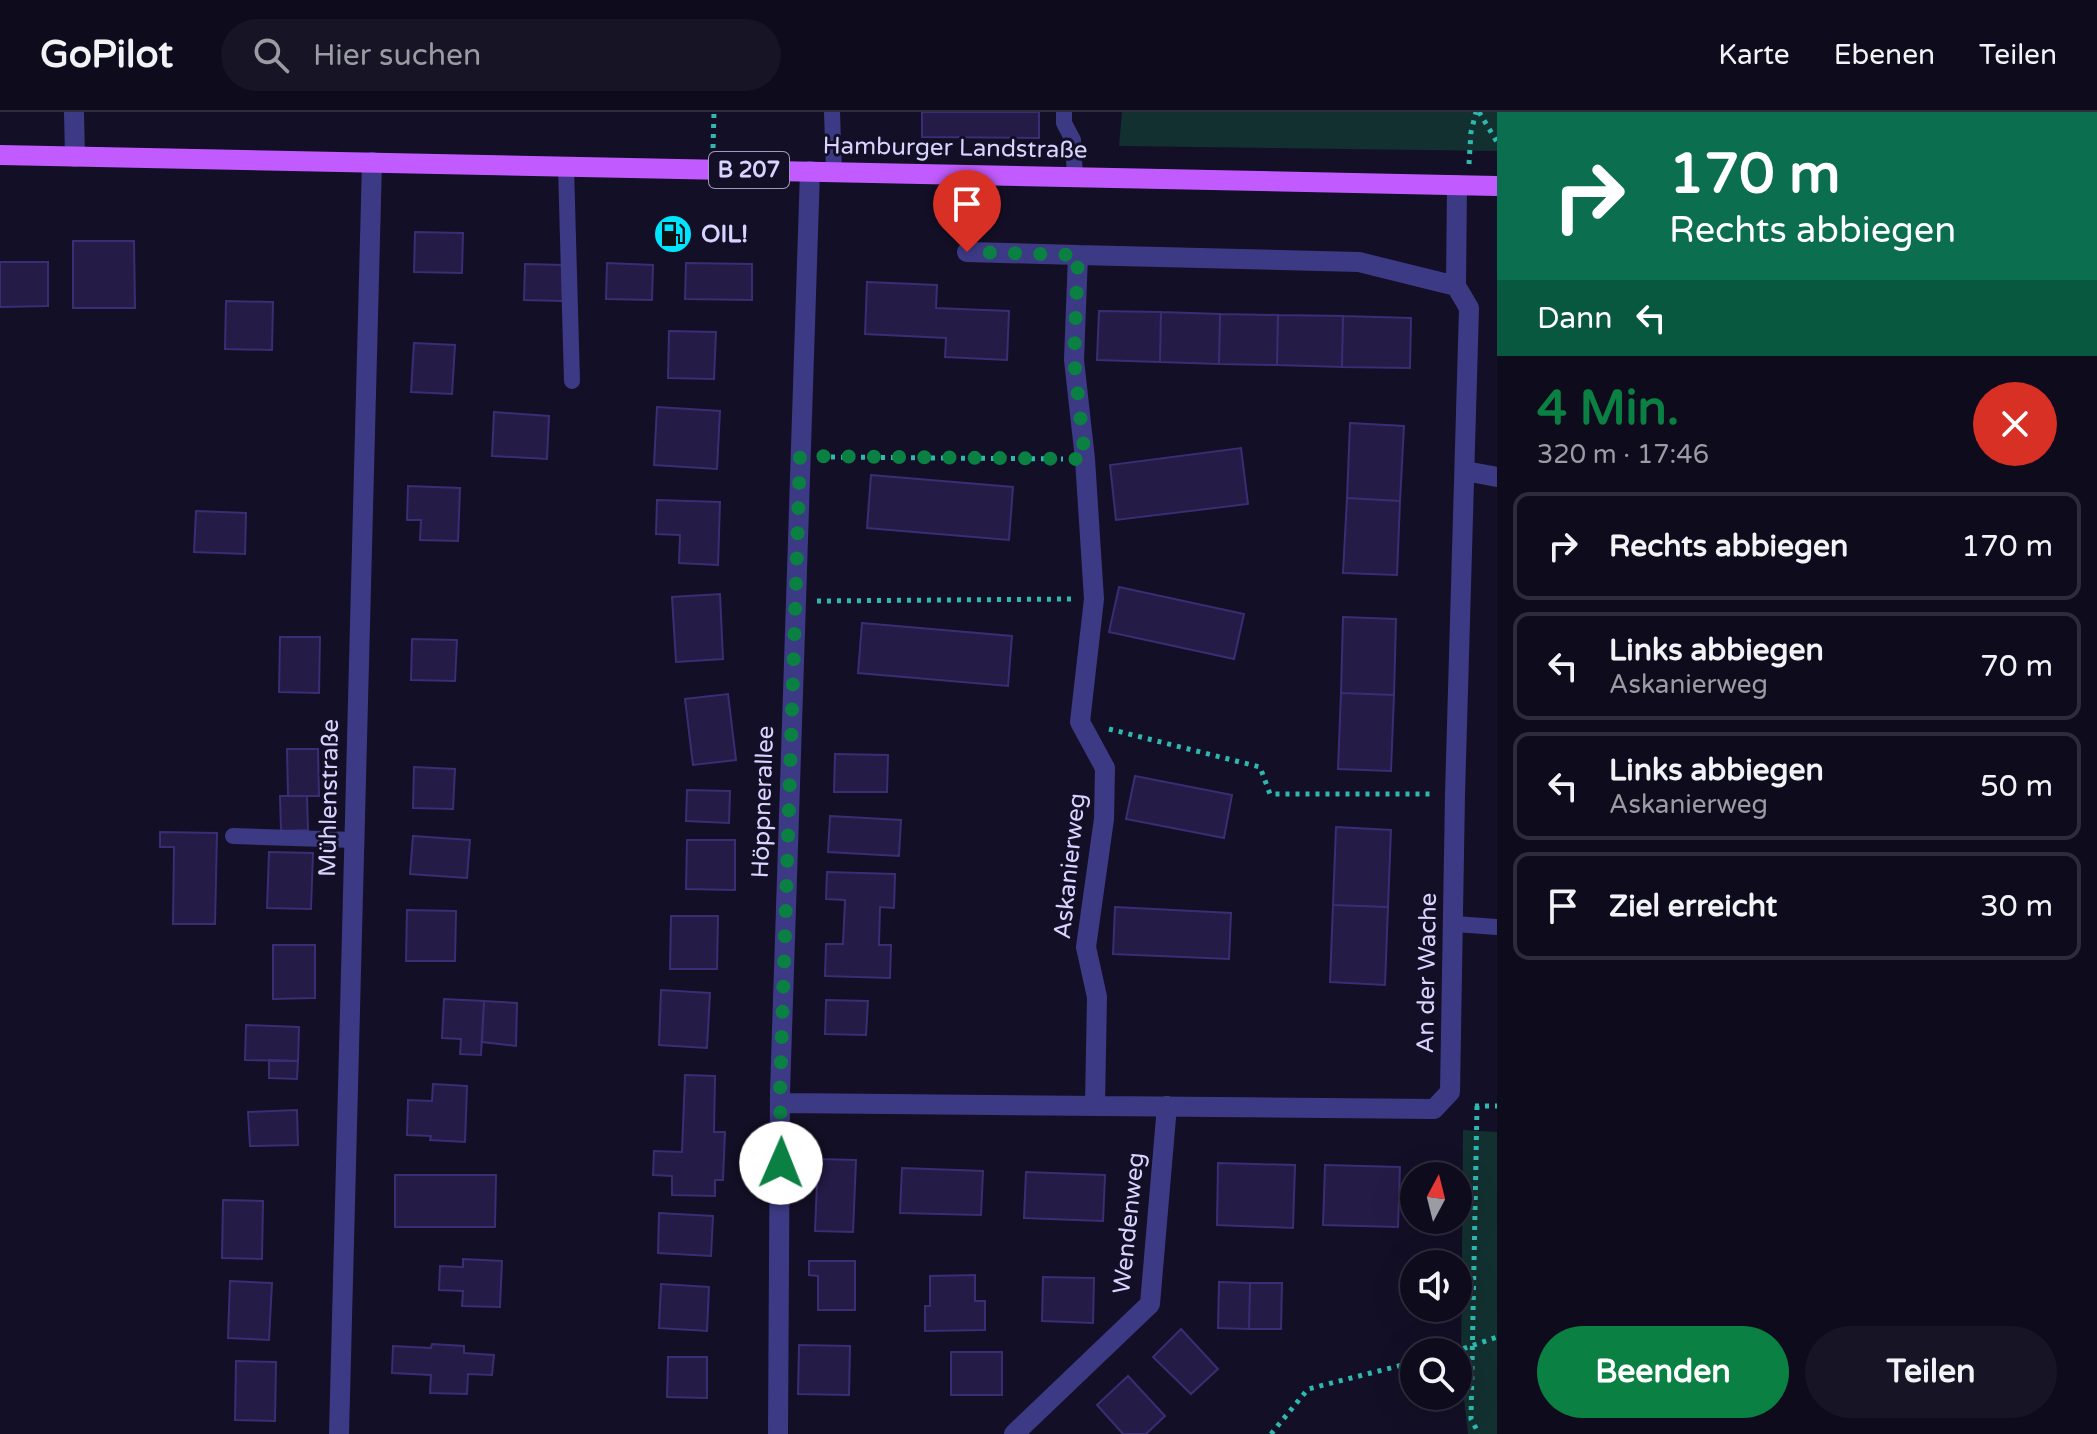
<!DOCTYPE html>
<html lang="de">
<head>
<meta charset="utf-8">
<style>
  :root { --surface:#0e0b1c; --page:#171425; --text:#f1f3f6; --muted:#9b9ba3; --line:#2e2b3b; --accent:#0b8043 }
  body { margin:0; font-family:"Varela Round",sans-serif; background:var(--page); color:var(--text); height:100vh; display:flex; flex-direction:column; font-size:30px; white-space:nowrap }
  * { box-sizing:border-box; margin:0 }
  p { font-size:26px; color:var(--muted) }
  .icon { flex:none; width:44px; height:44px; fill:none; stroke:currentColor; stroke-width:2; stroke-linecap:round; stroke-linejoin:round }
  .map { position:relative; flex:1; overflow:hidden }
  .side { display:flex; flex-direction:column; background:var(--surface); width:600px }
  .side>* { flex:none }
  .guide { background:#0b6e4f; color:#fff; overflow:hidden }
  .needle { width:52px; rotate:7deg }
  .fabs { position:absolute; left:1400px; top:1050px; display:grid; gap:16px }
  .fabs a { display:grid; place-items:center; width:72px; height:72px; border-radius:50%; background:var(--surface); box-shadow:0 8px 32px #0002,0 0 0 2px var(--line); font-size:40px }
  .pin { position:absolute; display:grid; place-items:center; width:68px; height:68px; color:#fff; margin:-82px -34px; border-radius:50% 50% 50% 0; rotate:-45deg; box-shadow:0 0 8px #0007 }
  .pin .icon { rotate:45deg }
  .me { position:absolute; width:88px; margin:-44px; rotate:1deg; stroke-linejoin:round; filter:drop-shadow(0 0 6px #0008) }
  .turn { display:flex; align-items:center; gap:28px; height:168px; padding:0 40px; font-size:36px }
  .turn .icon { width:104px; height:104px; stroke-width:2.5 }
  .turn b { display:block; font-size:56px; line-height:68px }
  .then { display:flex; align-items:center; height:76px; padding:0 40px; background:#0003; gap:16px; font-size:30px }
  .round { display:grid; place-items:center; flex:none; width:84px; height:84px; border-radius:42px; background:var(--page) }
  .overview { display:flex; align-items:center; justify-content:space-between; height:136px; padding:0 40px }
  h1 { font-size:48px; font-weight:700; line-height:60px; color:var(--accent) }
  .action { display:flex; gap:16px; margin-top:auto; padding:16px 40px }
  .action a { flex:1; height:92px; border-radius:48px; background:var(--accent); color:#fff; font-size:32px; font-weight:700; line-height:92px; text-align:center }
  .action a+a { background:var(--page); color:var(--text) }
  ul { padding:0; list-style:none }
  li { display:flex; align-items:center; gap:24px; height:108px; margin:0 16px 12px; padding:0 24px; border:4px solid var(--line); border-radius:16px }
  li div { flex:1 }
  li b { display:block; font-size:30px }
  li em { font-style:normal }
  header { display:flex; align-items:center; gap:48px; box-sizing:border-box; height:112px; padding:0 40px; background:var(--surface); border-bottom:2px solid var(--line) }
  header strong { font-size:38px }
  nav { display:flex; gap:44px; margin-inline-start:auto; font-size:28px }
  .search { width:560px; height:72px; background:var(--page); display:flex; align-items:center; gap:20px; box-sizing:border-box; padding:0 28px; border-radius:44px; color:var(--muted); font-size:30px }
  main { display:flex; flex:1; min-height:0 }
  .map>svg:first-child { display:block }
  .green { fill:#12302f }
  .building { fill:#241b47; stroke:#3b2d73; stroke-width:2 }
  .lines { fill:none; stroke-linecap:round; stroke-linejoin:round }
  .path { stroke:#2fb8b0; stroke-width:5; stroke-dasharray:4 6; stroke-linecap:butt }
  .service { stroke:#3d3a85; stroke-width:16 }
  .minor { stroke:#3d3a85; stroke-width:20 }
  .primary { stroke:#c25bff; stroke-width:20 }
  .route { stroke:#0b8043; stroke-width:14; stroke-dasharray:0 25.2 }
  .labels { text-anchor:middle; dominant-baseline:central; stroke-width:6; stroke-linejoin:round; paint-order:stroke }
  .shield { fill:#130f26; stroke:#9e99be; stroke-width:2 }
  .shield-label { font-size:22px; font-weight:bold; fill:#d9d4ff }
  .street-label { font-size:24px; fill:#d9d4ff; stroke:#130f26 }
  .poi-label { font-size:24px; font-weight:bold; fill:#d9d4ff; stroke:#130f26; text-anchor:start }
</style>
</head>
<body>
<header>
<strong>GoPilot</strong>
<div class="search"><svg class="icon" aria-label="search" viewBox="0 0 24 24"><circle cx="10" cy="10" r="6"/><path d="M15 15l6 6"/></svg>Hier suchen</div>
<nav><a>Karte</a><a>Ebenen</a><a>Teilen</a></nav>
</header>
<main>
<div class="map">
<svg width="1497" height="1322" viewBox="0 0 1497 1322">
  <rect width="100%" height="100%" fill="#130f26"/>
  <!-- green -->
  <path class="green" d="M1122,0H1497V39L1119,34Z
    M1463,1018L1497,1020V1322H1468L1461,1261Z"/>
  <!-- building -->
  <path class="building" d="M922,0H1039V26L922,25Z
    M415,120L463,121L462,161L414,160Z
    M73,129H134L135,196H73Z
    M0,150H48V194L0,195Z
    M607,151L653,153L652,188L606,187Z
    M686,151L752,152V188L685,187Z
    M525,152L564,153L563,189L524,188Z
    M867,170L937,173L936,196L1009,199L1007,248L945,245L946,226L865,222Z
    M226,189L273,190L272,238L225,237Z
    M1099,199L1161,200L1160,250L1097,248Z
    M1161,200L1220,202L1219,252L1160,250Z
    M1220,202L1278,203L1277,253L1219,252Z
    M1278,203L1343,204L1342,255L1277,253Z
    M1343,204L1411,206L1410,256L1342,255Z
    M669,219L716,220L714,267L668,266Z
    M414,231L455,233L452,282L411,280Z
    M657,295L720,299L717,357L654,353Z
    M494,300L549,304L547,347L492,344Z
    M1350,311L1404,314L1400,389L1347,386Z
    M1241,336L1248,392L1116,408L1110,353Z
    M871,363L1013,375L1009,428L867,416Z
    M408,374L460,376L458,429L420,428L421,408H407Z
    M1347,386L1400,389L1397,463L1343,461Z
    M657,388L720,390L718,453L679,451L680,423L656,422Z
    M196,399L246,401L245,442L194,440Z
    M1119,475L1244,502L1234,547L1109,520Z
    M720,482L723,547L676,550L672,485Z
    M1343,505L1396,507L1394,583L1341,581Z
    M862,511L1012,524L1008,574L858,561Z
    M280,525H320L319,581L279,580Z
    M412,527L457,528L455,569L411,568Z
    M1341,581L1394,583L1391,659L1338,657Z
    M728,582L736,648L693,653L685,587Z
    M287,637H318L319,684H288Z
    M835,642L888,643L887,680H834Z
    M414,655L455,657L453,697L413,696Z
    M1135,664L1232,683L1224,726L1126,707Z
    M687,678L730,679L729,711L686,709Z
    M280,684H307L308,718L281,719Z
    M830,704L901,708L899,744L828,740Z
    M1336,715L1391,718L1388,795L1333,793Z
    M160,720L217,721L215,812H173L174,735H160Z
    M413,724L470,728L467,766L410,762Z
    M687,728H735V778L686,777Z
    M269,740L313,741L311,797L267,796Z
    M827,760L895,762L894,796L880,795L879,833H891L890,866L825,864L826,832H843L845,788L826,787Z
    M1333,793L1388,795L1385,873L1330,870Z
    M1115,795L1231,801L1229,847L1113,842Z
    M407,798L456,799L455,849H406Z
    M671,804H718L717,857H670Z
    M273,833H315V886L273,887Z
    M661,878L710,881L707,936L659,933Z
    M444,887L484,889L481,943L460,942L461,927L442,926Z
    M826,888L868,889L866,923L825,922Z
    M484,889L517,891L516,934L482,930Z
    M246,913L299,915L298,949L245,948Z
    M269,948L298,949L297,967L269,966Z
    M685,963L715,964L714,1020H725L723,1068H715V1084L672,1083V1064L653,1063L654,1039L682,1040Z
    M433,972L467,974L465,1030L430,1028L431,1024L407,1023L408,988L432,989Z
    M297,998L298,1033L250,1034L248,1000Z
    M818,1047L856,1048L853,1120L815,1119Z
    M1218,1051L1295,1053L1293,1116L1217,1113Z
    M1325,1053L1400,1055L1398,1115L1323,1113Z
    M902,1056L983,1059L981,1103L900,1101Z
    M1026,1060L1105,1063L1103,1109L1024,1106Z
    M395,1063H496L495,1115H395Z
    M223,1088L263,1089L262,1147L222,1146Z
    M659,1101L713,1104L711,1144L658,1141Z
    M463,1147L502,1149L500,1195L462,1194L463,1179L439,1178L440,1154L463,1155Z
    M809,1149H855V1198H818V1164L809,1163Z
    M975,1163V1189H985V1218L925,1219V1194H930V1164Z
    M1043,1165L1094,1166L1093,1211L1042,1209Z
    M230,1169L272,1171L269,1228L228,1226Z
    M1219,1170L1250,1171L1249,1217L1218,1216Z
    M1250,1171H1282L1281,1217H1249Z
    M661,1172L709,1175L707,1219L659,1216Z
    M1181,1217L1218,1257L1191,1282L1153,1245Z
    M432,1232L464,1234V1241L494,1243L492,1263L468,1262L467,1282L430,1281L431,1263L392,1261L393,1234L431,1236Z
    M799,1233L850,1234L849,1283L798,1282Z
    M951,1240H1002V1283H951Z
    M668,1245H707V1286L667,1285Z
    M236,1249L276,1250L275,1309L235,1308Z
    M1128,1264L1165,1304L1146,1322H1123L1097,1293Z"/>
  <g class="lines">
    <!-- path -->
    <path class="path" d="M1479,0L1497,30
      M713,36L714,0
      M1469,52L1471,20L1476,0
      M821,345L1063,347
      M817,489L1071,487
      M1109,617L1260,655L1270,682H1435
      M1475,994H1497
      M1477,994L1471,1307L1479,1322
      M1454,1240L1497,1225
      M1271,1322L1308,1277L1414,1250"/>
    <!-- service -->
    <path class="service" d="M832,0L834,60
      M1064,0V11L1073,28L1075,65
      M566,55L572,269
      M233,724L354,728
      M1455,812L1497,815"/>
    <!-- minor -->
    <path class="minor" d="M74,0L75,45
      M967,140L1078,143
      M1465,359L1497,365
      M782,991L1434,997L1450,980L1455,682L1469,196L1456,174L1457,73
      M1095,993L1097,885L1086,835L1104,707L1105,656L1080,610L1094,487L1085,347L1074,248L1078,143L1359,150L1456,174
      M339,1322L372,50
      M778,1322L780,980L810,59
      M1014,1322L1150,1192L1167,994"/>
    <!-- primary -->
    <path class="primary" d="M0,43L1497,74"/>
  </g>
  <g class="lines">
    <!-- route -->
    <path class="route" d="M781,1051L780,980L800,344L1085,347L1074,248L1078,143L967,140"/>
  </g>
  <!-- icons -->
  <defs>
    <g id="fuel-disc" transform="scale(2)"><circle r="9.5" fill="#00e5ff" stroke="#130f26"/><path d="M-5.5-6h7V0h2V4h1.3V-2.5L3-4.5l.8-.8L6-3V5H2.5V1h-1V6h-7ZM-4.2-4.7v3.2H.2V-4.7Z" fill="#111"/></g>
  </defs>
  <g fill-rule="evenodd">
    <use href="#fuel-disc" x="673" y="122"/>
  </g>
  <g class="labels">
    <!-- shield labels -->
    <rect class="shield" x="709" y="40" width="80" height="36" rx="6"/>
    <g class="shield-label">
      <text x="749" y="58">B 207</text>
    </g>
    <!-- street labels -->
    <g class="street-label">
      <text transform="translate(955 36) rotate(1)">Hamburger Landstraße</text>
      <text transform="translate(329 686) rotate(-89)">Mühlenstraße</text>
      <text transform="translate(763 690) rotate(-88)">Höppnerallee</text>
      <text transform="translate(1070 754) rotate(-84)">Askanierweg</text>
      <text transform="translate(1427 861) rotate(-89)">An der Wache</text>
      <text transform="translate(1129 1111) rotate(-84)">Wendenweg</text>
    </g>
    <!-- poi labels -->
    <g class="poi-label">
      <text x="701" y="122">OIL!</text>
    </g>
  </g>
</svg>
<div class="fabs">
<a><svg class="needle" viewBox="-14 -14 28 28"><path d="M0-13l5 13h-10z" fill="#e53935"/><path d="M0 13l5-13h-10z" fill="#9b9ba3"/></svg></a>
<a><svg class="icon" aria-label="sound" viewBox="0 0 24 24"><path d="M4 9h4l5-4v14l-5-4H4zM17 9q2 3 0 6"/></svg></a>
<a><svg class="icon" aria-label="search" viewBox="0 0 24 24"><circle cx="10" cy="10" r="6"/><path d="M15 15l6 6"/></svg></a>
</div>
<div class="pin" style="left:967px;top:140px;background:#d93025"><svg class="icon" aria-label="arrive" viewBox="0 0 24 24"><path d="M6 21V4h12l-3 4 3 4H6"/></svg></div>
<svg class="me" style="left:781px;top:1051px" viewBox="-20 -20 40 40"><circle r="19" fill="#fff"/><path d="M0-13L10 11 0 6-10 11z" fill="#0b8043"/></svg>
</div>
<section class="side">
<div class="guide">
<div class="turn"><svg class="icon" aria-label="right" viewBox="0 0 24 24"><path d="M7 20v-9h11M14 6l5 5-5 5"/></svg><div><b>170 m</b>Rechts abbiegen</div></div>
<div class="then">Dann<svg class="icon" aria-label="left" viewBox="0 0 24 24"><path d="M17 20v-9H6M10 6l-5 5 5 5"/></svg></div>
</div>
<div class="overview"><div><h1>4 Min.</h1><p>320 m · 17:46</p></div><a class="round" style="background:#d93025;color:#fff"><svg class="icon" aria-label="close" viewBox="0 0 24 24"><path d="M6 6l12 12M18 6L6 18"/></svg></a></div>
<ul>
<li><svg class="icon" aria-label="right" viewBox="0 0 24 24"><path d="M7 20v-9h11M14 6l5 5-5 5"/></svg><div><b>Rechts abbiegen</b></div><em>170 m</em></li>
<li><svg class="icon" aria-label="left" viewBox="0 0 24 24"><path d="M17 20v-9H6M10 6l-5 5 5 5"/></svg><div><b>Links abbiegen</b><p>Askanierweg</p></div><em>70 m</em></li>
<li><svg class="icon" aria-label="left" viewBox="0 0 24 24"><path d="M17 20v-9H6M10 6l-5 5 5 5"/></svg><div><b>Links abbiegen</b><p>Askanierweg</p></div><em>50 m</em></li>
<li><svg class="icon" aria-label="arrive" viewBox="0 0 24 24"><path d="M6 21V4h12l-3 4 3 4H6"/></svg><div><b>Ziel erreicht</b></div><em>30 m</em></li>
</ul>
<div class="action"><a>Beenden</a><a>Teilen</a></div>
</section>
</main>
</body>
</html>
